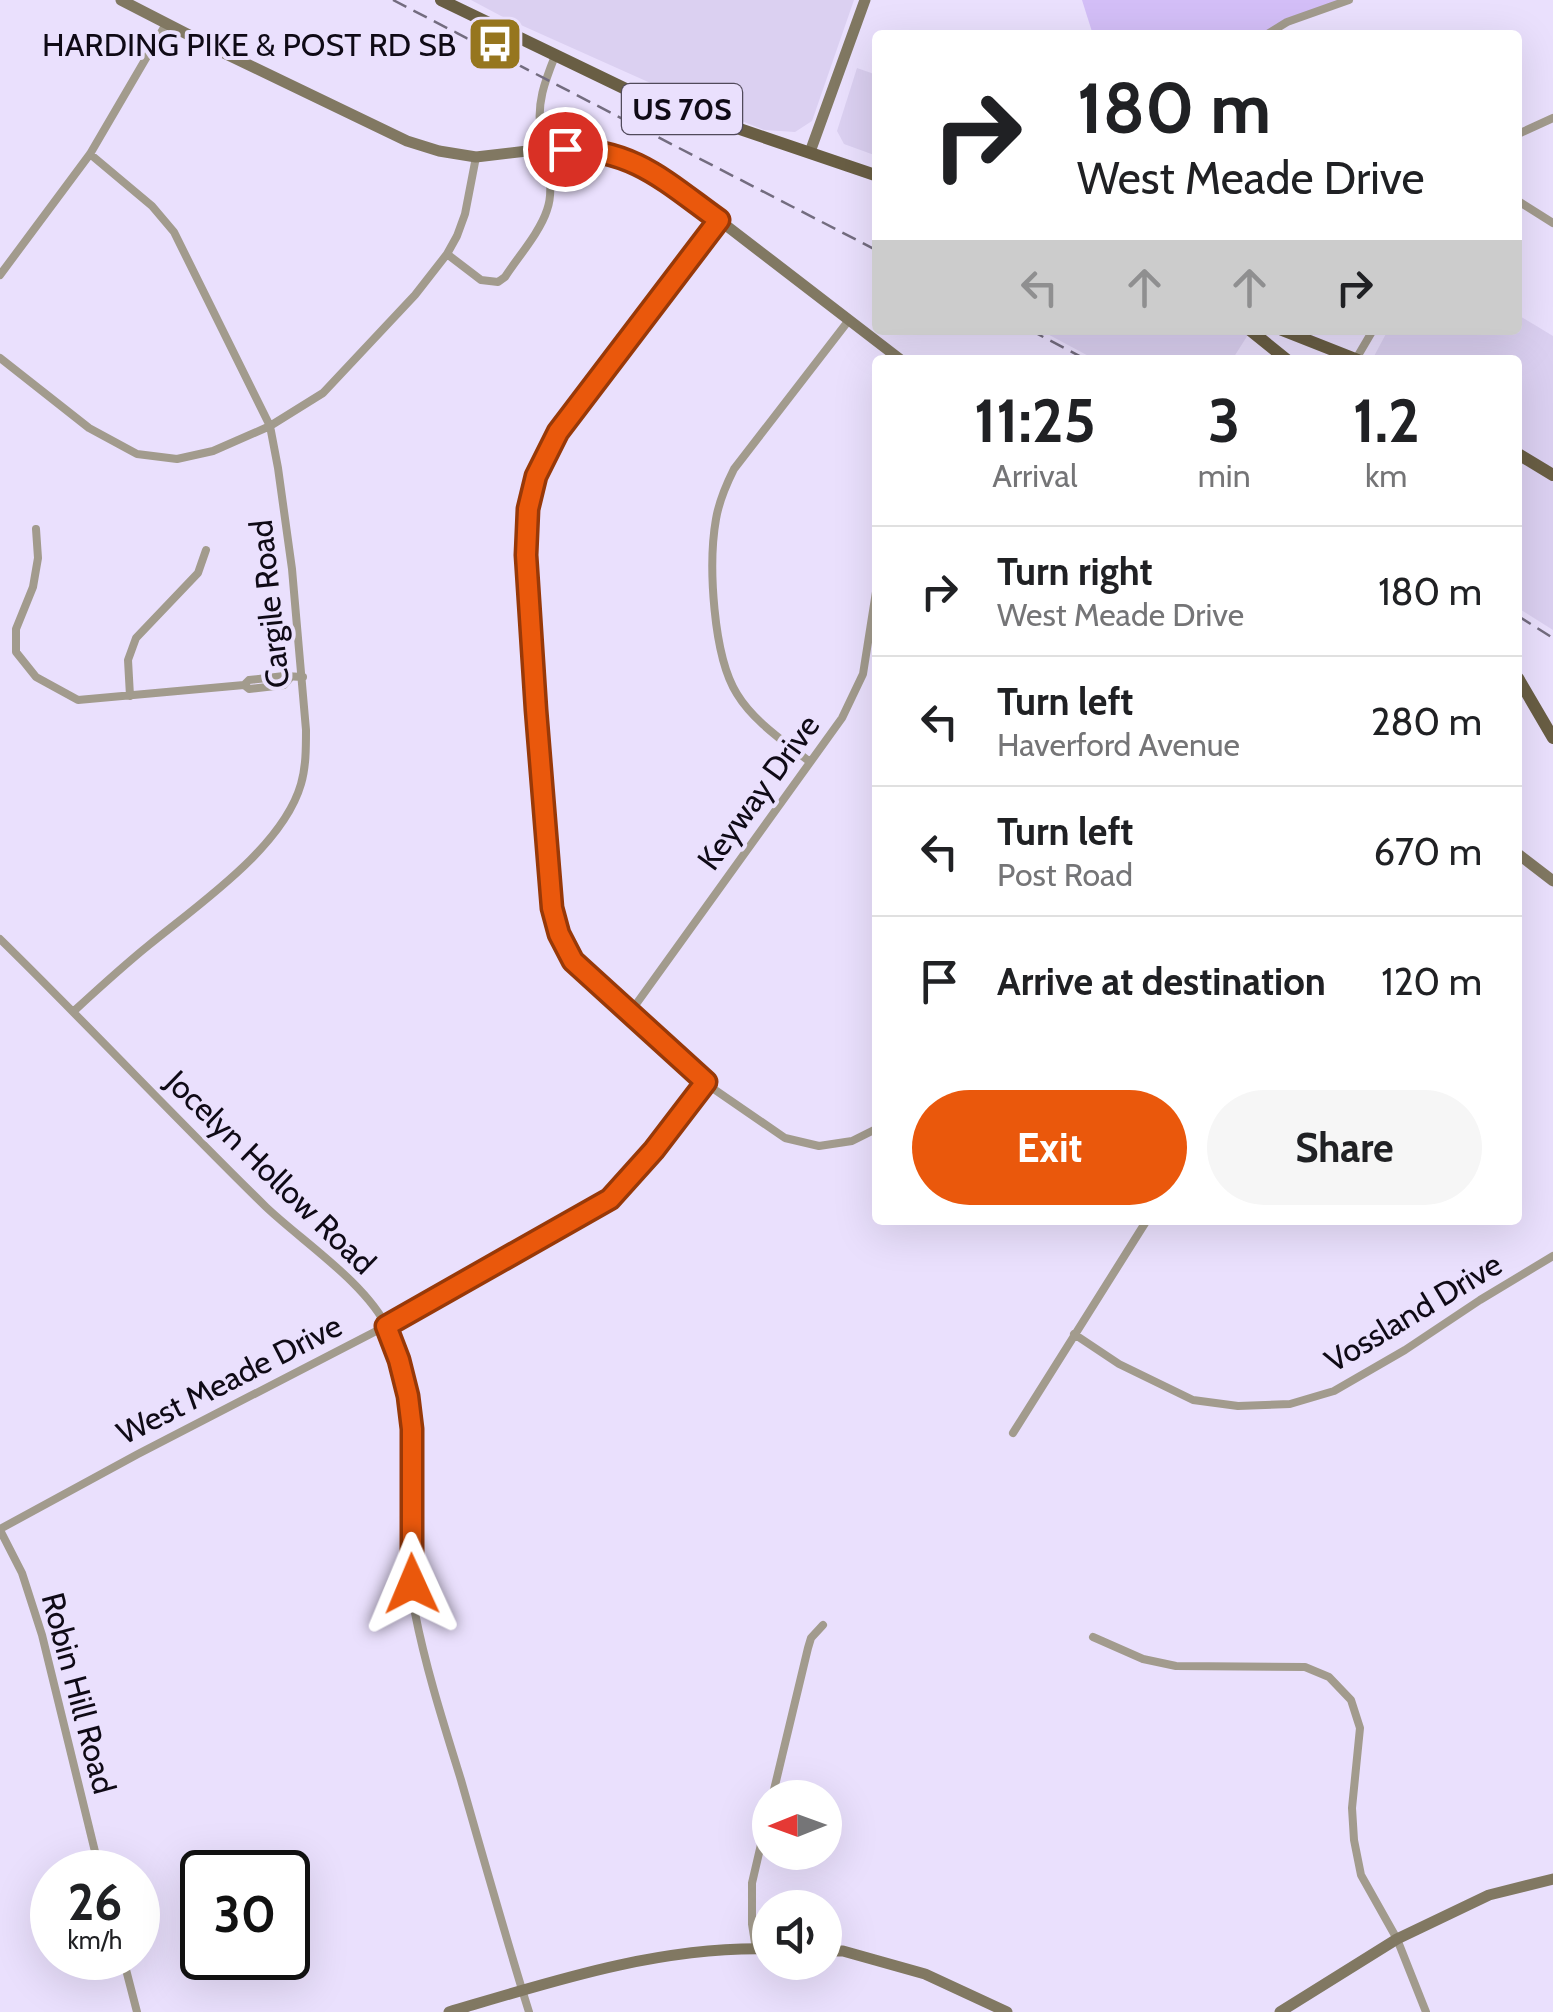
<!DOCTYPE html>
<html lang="en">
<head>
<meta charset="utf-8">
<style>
  :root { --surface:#fff; --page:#f6f6f6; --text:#202124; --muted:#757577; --line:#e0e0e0; --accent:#ea580c }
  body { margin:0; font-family:Cabin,sans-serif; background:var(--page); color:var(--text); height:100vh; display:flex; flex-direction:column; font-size:38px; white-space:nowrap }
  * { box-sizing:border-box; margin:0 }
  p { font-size:32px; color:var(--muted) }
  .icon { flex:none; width:55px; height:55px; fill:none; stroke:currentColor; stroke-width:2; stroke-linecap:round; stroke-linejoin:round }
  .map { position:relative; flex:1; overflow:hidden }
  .side { position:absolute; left:872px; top:355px; width:650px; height:870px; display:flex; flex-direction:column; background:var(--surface); border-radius:10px; box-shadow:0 10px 40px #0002 }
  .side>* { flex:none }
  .hud { position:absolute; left:872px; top:30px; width:650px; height:305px; border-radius:10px; box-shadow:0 10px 40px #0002; background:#fff; color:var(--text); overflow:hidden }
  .needle { width:65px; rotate:269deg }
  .controls { position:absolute; left:752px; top:1780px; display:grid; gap:20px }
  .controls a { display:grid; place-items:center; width:90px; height:90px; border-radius:50%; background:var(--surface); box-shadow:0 10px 40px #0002; font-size:50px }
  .speed { position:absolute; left:30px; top:1850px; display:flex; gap:20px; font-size:50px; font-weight:700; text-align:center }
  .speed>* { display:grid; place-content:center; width:130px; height:130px; border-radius:50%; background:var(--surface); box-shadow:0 10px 40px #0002; line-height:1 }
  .speed small { font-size:25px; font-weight:400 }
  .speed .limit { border:5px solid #111; border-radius:15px; background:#fff; color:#111 }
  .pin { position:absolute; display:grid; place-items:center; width:85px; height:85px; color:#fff; margin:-42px; border:5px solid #fff; border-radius:50%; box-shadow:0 2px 10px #0007 }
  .me { position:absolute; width:110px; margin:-55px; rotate:359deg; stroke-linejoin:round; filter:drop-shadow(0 0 8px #0008) }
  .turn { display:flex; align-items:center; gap:35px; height:210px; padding:0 40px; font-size:45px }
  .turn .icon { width:130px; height:130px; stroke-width:2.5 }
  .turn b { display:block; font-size:70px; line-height:85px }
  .lanes { display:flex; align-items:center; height:95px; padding:0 40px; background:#0003; justify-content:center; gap:50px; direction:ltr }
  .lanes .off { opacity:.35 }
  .eta { display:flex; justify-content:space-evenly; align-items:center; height:170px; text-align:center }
  .eta b { font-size:60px; font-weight:700; line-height:70px }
  .button { display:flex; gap:20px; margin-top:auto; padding:20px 40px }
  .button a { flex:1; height:115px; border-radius:60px; background:var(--accent); color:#fff; font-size:40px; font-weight:700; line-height:115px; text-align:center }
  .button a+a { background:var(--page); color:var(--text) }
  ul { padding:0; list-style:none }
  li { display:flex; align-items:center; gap:30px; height:130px; padding:0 40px; border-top:2px solid var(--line) }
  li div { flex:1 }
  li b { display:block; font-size:38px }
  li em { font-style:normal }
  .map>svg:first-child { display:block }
  .built { fill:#dbd0f1 }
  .green { fill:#d3bef7 }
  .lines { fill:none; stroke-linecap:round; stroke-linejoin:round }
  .street { stroke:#a29b8d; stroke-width:8 }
  .secondary { stroke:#817862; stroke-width:11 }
  .primary { stroke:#695e44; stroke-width:12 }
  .rail { stroke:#736c7f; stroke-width:2.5; stroke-dasharray:15 8; stroke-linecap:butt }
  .route-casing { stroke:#983908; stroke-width:25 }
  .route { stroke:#ea580c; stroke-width:18 }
  .labels { text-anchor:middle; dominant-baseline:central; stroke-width:8; stroke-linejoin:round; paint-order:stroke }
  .shield { fill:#eae0fd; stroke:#514a5b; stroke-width:2.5 }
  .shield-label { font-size:30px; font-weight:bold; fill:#0f0a16 }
  .poi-label { font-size:32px; fill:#0f0a16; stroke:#eae0fd; text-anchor:end }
  .street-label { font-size:32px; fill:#0f0a16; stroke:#eae0fd }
</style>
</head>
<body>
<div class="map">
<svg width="1553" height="2012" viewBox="0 0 1553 2012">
  <rect width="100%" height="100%" fill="#eae0fd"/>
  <!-- built -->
  <path class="built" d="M471,0H854L812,121L795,132L764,130L675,94L503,17Z
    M857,68L877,75V156L844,144L837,131Z
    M1518,315L1553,336V630L1518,608V360H1372L1388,330H1518Z
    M1040,330H1251L1232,360H1096Z"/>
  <!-- green -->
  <path class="green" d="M1082,0H1349L1266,35H1093Z"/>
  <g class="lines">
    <!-- street -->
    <path class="street" d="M1266,35L1287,22L1349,0
      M1518,134L1553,118
      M1518,201L1553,223
      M719,220L558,432L536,476L528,509L526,555L552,908L559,934L573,961L705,1083L785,1138L819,1146L852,1141L878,1128
      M447,254L481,280L498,282L505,277C518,257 540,232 547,210C556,185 544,157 541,132C536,104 545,81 555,56
      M0,275L90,154L166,24
      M0,358L89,428L137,454L177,459L213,451L270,426L323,393L415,295L447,254L457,236L465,214L476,157
      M1356,359L1373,330
      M36,529L38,558L33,587L16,629V652L36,677L78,700L244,685L249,689L284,685L290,678
      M244,685L249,680L284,676L303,677
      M130,696L128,660L136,638L198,573L206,550
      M810,762C785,742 754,722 737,694C713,656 708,564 716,519C719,501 726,485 734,469L849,320
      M0,939C90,1027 176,1119 266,1207C303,1242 366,1283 388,1329C430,1420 397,1518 415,1613C426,1669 444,1725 461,1780C483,1857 505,1935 529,2012
      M74,1011C99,988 123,966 149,945C199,904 283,847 301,784C306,767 306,748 306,730L292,569L278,468L270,426L174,232L152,206L90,154
      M629,1014L842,718L863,674L878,579
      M1074,1334L1119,1364L1193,1400L1238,1406L1290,1404L1334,1391L1405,1350L1480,1300L1553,1256
      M1013,1433L1147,1220
      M0,1529L138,1454L386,1326L610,1199L655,1149L705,1083
      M0,1530L22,1573L42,1635L100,1872
      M1093,1637L1143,1659L1176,1666L1305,1667L1329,1677L1351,1700L1360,1728L1352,1808L1354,1840L1361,1875L1397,1939L1426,2012
      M772,1798L808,1648L811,1638L823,1625
      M756,1949L752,1924V1883L770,1806
      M123,1958L137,2012"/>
    <!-- secondary -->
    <path class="secondary" d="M121,0L224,53L407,141L439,151L476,157L544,149H588L607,152L636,163L719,220L901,360
      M810,152L865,0
      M1518,854L1553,881
      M825,1951H843L925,1974L1007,2012
      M449,2012C553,1981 660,1946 770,1949
      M1280,2012L1397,1939L1489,1895L1553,1879"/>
    <!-- primary -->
    <path class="primary" d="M441,0L634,93L878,176
      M1250,330L1287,360
      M1282,330L1358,360
      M1518,454L1553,475
      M1518,678L1553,738"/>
    <!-- rail -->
    <path class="rail" d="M393,0L878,251
      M1030,330L1087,360
      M1518,616L1553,638"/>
  </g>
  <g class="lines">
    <!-- route casing -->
    <g class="route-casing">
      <path id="route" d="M412,1584V1429L408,1396L399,1360L386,1326L610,1199L654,1150L706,1082L573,961L559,934L552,908L536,710L526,555L528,509L536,476L558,432L719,220C666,182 634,149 565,149"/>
    </g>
    <!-- route -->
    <use href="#route" class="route"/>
  </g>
  <!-- icons -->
  <defs>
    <g id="bus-square" transform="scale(2.875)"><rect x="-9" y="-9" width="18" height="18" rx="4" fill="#96761e" stroke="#eae0fd"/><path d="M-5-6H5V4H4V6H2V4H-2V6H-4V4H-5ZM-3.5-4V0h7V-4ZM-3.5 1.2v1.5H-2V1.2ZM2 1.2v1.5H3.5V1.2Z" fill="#fff"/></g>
  </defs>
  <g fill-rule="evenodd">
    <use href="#bus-square" x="495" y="44"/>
  </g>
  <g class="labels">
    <!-- shield labels -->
    <rect class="shield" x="622" y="84" width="120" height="50" rx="8"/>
    <g class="shield-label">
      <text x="682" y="109">US 70S</text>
    </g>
    <!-- poi labels -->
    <g class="poi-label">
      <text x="456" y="44">HARDING PIKE &amp; POST RD SB</text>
    </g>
    <!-- street labels -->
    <g class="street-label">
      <text transform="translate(269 604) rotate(-96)">Cargile Road</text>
      <text transform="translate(758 792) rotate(-54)">Keyway Drive</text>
      <text transform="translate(271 1172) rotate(44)">Jocelyn Hollow Road</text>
      <text transform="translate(1413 1312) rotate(-31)">Vossland Drive</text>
      <text transform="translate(229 1379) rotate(-27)">West Meade Drive</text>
      <text transform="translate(79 1693) rotate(75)">Robin Hill Road</text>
    </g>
  </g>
</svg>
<div class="controls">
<a><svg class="needle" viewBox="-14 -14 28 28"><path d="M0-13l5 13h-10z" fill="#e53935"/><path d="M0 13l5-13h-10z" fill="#757577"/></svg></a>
<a><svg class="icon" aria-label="sound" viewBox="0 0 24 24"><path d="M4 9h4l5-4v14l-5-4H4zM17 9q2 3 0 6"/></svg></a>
</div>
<div class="speed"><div>26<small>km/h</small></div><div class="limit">30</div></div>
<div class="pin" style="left:565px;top:149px;background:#d93025"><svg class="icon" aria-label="arrive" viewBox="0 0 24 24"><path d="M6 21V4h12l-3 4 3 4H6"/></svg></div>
<svg class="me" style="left:412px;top:1584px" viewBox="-20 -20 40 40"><path d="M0-17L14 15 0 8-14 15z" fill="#ea580c" stroke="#fff" stroke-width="4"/></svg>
<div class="hud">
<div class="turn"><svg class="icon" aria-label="right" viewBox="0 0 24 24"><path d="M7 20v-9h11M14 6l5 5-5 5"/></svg><div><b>180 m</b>West Meade Drive</div></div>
<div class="lanes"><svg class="icon off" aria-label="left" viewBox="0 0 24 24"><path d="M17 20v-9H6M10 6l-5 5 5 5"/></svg><svg class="icon off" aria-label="ahead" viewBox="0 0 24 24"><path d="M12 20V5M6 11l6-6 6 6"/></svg><svg class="icon off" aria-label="ahead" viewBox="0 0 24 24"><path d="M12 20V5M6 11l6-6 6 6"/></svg><svg class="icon" aria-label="right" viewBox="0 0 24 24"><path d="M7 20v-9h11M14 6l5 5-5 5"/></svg></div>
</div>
<section class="side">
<div class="eta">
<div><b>11:25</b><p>Arrival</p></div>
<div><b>3</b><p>min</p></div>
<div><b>1.2</b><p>km</p></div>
</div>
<ul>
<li><svg class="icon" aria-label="right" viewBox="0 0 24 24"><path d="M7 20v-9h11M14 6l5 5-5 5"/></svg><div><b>Turn right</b><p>West Meade Drive</p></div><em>180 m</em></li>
<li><svg class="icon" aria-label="left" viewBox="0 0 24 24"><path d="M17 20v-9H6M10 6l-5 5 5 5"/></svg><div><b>Turn left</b><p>Haverford Avenue</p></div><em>280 m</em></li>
<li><svg class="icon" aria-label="left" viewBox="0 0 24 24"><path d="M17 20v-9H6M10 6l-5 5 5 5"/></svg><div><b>Turn left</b><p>Post Road</p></div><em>670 m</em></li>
<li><svg class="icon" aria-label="arrive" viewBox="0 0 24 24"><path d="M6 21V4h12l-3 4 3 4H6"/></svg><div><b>Arrive at destination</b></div><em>120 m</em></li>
</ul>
<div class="button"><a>Exit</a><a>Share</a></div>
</section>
</div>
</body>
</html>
